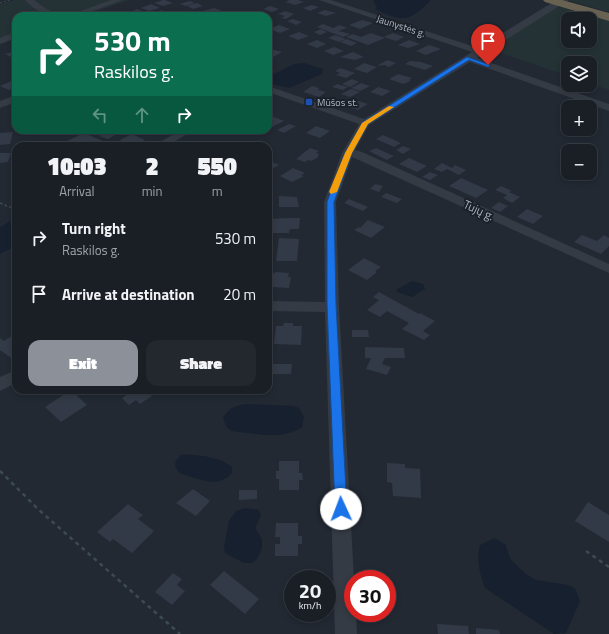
<!DOCTYPE html>
<html lang="en">
<head>
<meta charset="utf-8">
<style>
  :root { --surface:#1a1f26; --page:#23272e; --text:#f1f3f6; --muted:#9fa2a7; --line:#383d43; --accent:#8c9099 }
  body { margin:0; font-family:"Titillium Web",sans-serif; background:var(--page); color:var(--text); height:100vh; display:flex; flex-direction:column; font-size:15px; white-space:nowrap }
  * { box-sizing:border-box; margin:0 }
  p { font-size:13px; color:var(--muted) }
  .icon { flex:none; width:22px; height:22px; fill:none; stroke:currentColor; stroke-width:2; stroke-linecap:round; stroke-linejoin:round }
  .map { position:relative; flex:1; overflow:hidden }
  .panel { position:absolute; left:12px; top:142px; width:260px; height:252px; display:flex; flex-direction:column; background:var(--surface); border-radius:12px; box-shadow:0 2px 6px #0003,0 0 0 1px var(--line) }
  .panel>* { flex:none }
  .guide { position:absolute; left:12px; top:12px; width:260px; height:122px; border-radius:12px; box-shadow:0 2px 6px #0003,0 0 0 1px var(--line); background:#0b6e4f; color:#fff; overflow:hidden }
  .tools { position:absolute; left:561px; top:12px; display:grid; gap:8px }
  .tools a { display:grid; place-items:center; width:36px; height:36px; border-radius:8px; background:var(--surface); box-shadow:0 2px 6px #0003,0 0 0 1px var(--line); font-size:20px }
  .speed { position:absolute; left:284px; top:570px; display:flex; gap:8px; font-size:20px; font-weight:700; text-align:center }
  .speed>* { display:grid; place-content:center; width:52px; height:52px; border-radius:50%; background:var(--surface); box-shadow:0 2px 6px #0003,0 0 0 1px var(--line); line-height:1 }
  .speed small { font-size:10px; font-weight:400 }
  .speed .limit { border:6px solid #d22; background:#fff; color:#111 }
  .pin { position:absolute; display:grid; place-items:center; width:34px; height:34px; color:#fff; margin:-41px -17px; border-radius:50% 50% 50% 0; rotate:-45deg; box-shadow:0 0 4px #0007 }
  .pin .icon { rotate:45deg }
  .me { position:absolute; width:44px; margin:-22px; rotate:358deg; stroke-linejoin:round; filter:drop-shadow(0 0 3px #0008) }
  .turn { display:flex; align-items:center; gap:14px; height:84px; padding:0 16px; font-size:18px }
  .turn .icon { width:52px; height:52px; stroke-width:2.5 }
  .turn b { display:block; font-size:28px; line-height:34px }
  .lanes { display:flex; align-items:center; height:38px; padding:0 16px; background:#0003; justify-content:center; gap:20px; direction:ltr }
  .lanes .off { opacity:.35 }
  .eta { display:flex; justify-content:space-evenly; align-items:center; height:68px; text-align:center }
  .eta b { font-size:24px; font-weight:800; line-height:28px }
  .primary-button { display:flex; gap:8px; margin-top:auto; padding:8px 16px }
  .primary-button a { flex:1; height:46px; border-radius:12px; background:var(--accent); color:#fff; font-size:16px; font-weight:800; line-height:46px; text-align:center }
  .primary-button a+a { background:var(--page); color:var(--text) }
  ul { padding:0; list-style:none }
  li { display:flex; align-items:center; gap:12px; height:56px; padding:0 16px }
  li div { flex:1 }
  li b { display:block; font-size:15px }
  li em { font-style:normal }
  .map>svg:first-child { display:block }
  .green { fill:#243235; fill-rule:evenodd }
  .water { fill:#17202f }
  .building { fill:#323a47 }
  .lines { fill:none; stroke-linecap:round; stroke-linejoin:round }
  .path-far2 { stroke:#3c4b4d; stroke-width:1; stroke-dasharray:2 2; stroke-linecap:butt }
  .path-far1 { stroke:#3c4b4d; stroke-width:1.5; stroke-dasharray:2.5 2.5; stroke-linecap:butt }
  .path { stroke:#3c4b4d; stroke-width:2.5; stroke-dasharray:4 4; stroke-linecap:butt }
  .minor { fill:#353b44; fill-rule:evenodd }
  .highway { fill:#696253; fill-rule:evenodd }
  .route { fill:#1a73e8; stroke:#114b97 }
  .slow { fill:#f59e0b }
  .transit-dot { fill:#1a4fb4; stroke:#1b2029; stroke-width:1.5 }
  .labels { text-anchor:middle; dominant-baseline:central; stroke-width:4; stroke-linejoin:round; paint-order:stroke }
  .far-street-label { font-size:10px; fill:#afb5c1; stroke:#1b2029 }
  .far-poi-label { font-size:10px; fill:#afb5c1; stroke:#1b2029; text-anchor:start }
  .street-label { font-size:12px; fill:#afb5c1; stroke:#1b2029 }
</style>
</head>
<body>
<div class="map">
<svg width="609" height="634" viewBox="0 0 609 634">
  <rect width="100%" height="100%" fill="#222933"/>
  <!-- green -->
  <path class="green" d="M15,0H129L82,16H16V38L0,44V4Z
    M567,0H609V12Z
    M561,7H570L609,18V90L590,83V63H568V76L490,49L554,9ZM568,19H590V41H568Z"/>
  <!-- water -->
  <path class="water" d="M373,0H431C409,23 402,22 375,9L377,7Z
    M304,63L323,69L322,74L289,88L268,83V77L294,64Z
    M16,218V246L0,254V227Z
    M412,281L423,284L425,289L412,297L397,292L396,290Z
    M246,404L293,406L299,408L304,417L302,427C282,441 254,433 231,431L226,426L223,418C229,408 234,406 246,404Z
    M181,455C197,454 220,457 232,467V473C218,490 197,478 179,473L175,466L176,460Z
    M245,508L259,510L261,515L255,528L262,539V548L257,559L252,563H244L225,553L224,547L229,521L236,511Z
    M494,538L505,544L511,560L526,574L536,580L568,585L575,588L580,601L566,633L554,634L485,588C480,575 476,559 480,545Z"/>
  <!-- building -->
  <path class="building" d="M163,0H165L173,3L163,6L154,3Z
    M287,0H298L304,2L295,5L285,2L289,1Z
    M190,1L195,3L186,6L179,4Z
    M197,3L203,6L193,9L187,6Z
    M151,4L160,8L149,11L141,8Z
    M311,5L319,7L310,11L303,8Z
    M270,6L279,9L272,12L263,9Z
    M214,8L222,11L211,15L203,11Z
    M137,9L147,13L138,16L128,13Z
    M161,10L168,13L162,16H153L156,15L153,14Z
    M325,10L336,13L326,16L317,13Z
    M285,11L294,14L286,19L281,18L285,16L278,14Z
    M293,19L302,22L296,25L287,21Z
    M362,20L373,23L360,29L349,25Z
    M323,24L333,28L340,25L347,28L338,31L351,34L343,37L317,27Z
    M279,25L290,29L280,33L269,29Z
    M321,29L327,32L320,35L314,32Z
    M299,32L309,36L298,40L288,36Z
    M371,33L385,38L368,45L346,37L353,34L361,37Z
    M393,33L404,37L396,41L384,37Z
    M335,35L346,39L339,42L328,38Z
    M347,39L357,43L351,46L340,42Z
    M317,40L326,44L317,48L307,44Z
    M409,40L420,44L408,48L398,45Z
    M429,45L441,49L426,55L416,51Z
    M334,47L344,51L333,55L324,51Z
    M271,49L282,52L273,57L268,56V50Z
    M16,51V57L13,58L5,54Z
    M353,52L364,57L355,60L340,57Z
    M387,60L396,63L389,67L384,65L377,66Z
    M410,61L421,62L433,66L425,70L405,64Z
    M364,63L377,67L367,73L354,69Z
    M340,68L355,73L346,78L336,75L340,73L335,71Z
    M398,74L412,78L409,80L411,81L403,84L389,79Z
    M352,79L359,82L350,87L342,84Z
    M14,80H16V87L9,90L0,86Z
    M361,83L370,86L360,91L351,88Z
    M337,84L348,87L343,90L332,87Z
    M312,86L319,88L318,90L326,92L319,97L303,92Z
    M378,87L391,91L382,96L370,92Z
    M351,89L360,92L350,97L341,94Z
    M355,100L368,104L358,110L345,106Z
    M274,117L284,121L268,129V120Z
    M289,124L296,126L284,133L277,130Z
    M316,126L330,131L320,138L306,133Z
    M216,130H237L229,135Z
    M13,132L10,144L0,145V133Z
    M106,132L115,135L108,139L99,136Z
    M84,133L110,144L106,146H94L88,143L83,146H69L63,143Z
    M132,134L145,140L133,146L120,140Z
    M383,135L401,143L394,147L376,139Z
    M403,146L411,149L403,154L396,150Z
    M310,148L319,151L316,153L319,154L317,158L311,161L308,160L305,162L296,159Z
    M376,148L394,156L387,160L369,151Z
    M0,153H11L8,162L0,163Z
    M409,158L427,166L417,172L399,164Z
    M268,160L279,165L268,171Z
    M442,163L452,168L455,165L466,170L459,175L447,169L442,172L434,169Z
    M293,168L305,173L301,175L304,176L292,182L280,176Z
    M430,172L438,175L430,180L422,177Z
    M461,178L488,190L476,198L449,186Z
    M375,184L383,186L379,192L370,189Z
    M501,186L512,191L509,192L520,197L512,203L503,198L507,195L495,190Z
    M386,193L402,199L397,203L381,197Z
    M279,196L297,197L299,207H279Z
    M349,199L368,207L363,211L344,203Z
    M499,202L508,206L500,212L491,208Z
    M527,209L543,216L533,224L517,217Z
    M288,218H300L299,229H290L289,233H273V228H268V219Z
    M368,220L385,227L371,238L354,230L359,227L360,228Z
    M582,235L597,241L604,235L609,238V246L601,254L574,242Z
    M279,238L299,239L297,261H276Z
    M364,258L381,267L375,271L377,272L367,280L348,270Z
    M276,272L289,273L288,277H291L289,288L273,287V285H268V276Z
    M379,292L419,314L420,313L435,321L423,331L430,335L424,340L402,329L409,323L387,311L380,317L367,310L379,300L373,297Z
    M284,323H293V326H302L301,345L274,344L276,326H283Z
    M352,330H368L369,337H352Z
    M16,333V355L11,358L0,350V338L4,341Z
    M365,347L404,348L405,358H385L382,364L391,367L387,375L366,369L371,358H365Z
    M268,364H292L291,374H268Z
    M71,390L87,405L61,422L45,407Z
    M134,390H152L148,392L152,396L140,404L136,400L129,405L122,398Z
    M279,461H299V473H302L303,480H299V490H279V479H276V471H279Z
    M387,463L405,464V468L420,469L421,498L393,496L392,483L387,482Z
    M193,489L210,501L196,516L176,503Z
    M239,490H257V499L239,500Z
    M588,502L609,515V542L575,521Z
    M128,504L143,515L138,519L154,531L132,553L113,539L110,542L97,532Z
    M276,523H298V536H302V544H298V556H275V544H280V537H275Z
    M224,571L259,599L245,614L210,585Z
    M173,573L182,579L177,585L185,591L172,605L155,592Z
    M437,624L468,626L469,634H438Z
    M476,628L499,630L500,634H476Z"/>
  <g class="lines">
    <!-- path-far2 -->
    <path class="path-far2" d="M0,3L10,0
      M214,16L225,15"/>
    <!-- path-far1 -->
    <path class="path-far1" d="M0,203L9,207H16"/>
    <!-- path -->
    <path class="path" d="M0,471L39,510L180,634
      M586,551L609,567"/>
    <!-- minor -->
    <path class="minor" d="M25,0H34L45,8L61,16C47,16 35,11 25,0Z
      M111,0H123L79,16H67Z
      M319,0H331L478,48L550,4L559,0H569L477,58L609,104V111L470,62L369,125L355,150L362,152L609,264V273L352,157L336,202L339,307L354,579L353,613H356L357,634H335L325,312L268,311V301L325,302L324,202L342,153L359,124L268,92V86L364,119L472,52Z
      M16,32V38L0,44V38Z
      M16,95V102L0,108V101Z
      M181,130H194L167,146H153Z
      M16,370V383L0,391V377Z"/>
    <!-- highway -->
    <path class="highway" d="M543,0H562L609,13V21L545,2Z"/>
  </g>
  <!-- route -->
  <path class="route" d="M467,57L490,65L488,67L469,60L368,124L352,153L334,202L336,304L347,509L345,513L341,514L337,513L335,509L327,304V202L345,153L363,122Z"/>
  <!-- slow -->
  <path class="slow" d="M389,106L394,107L368,124L352,153L337,192L331,194L329,192L345,153L362,123Z"/>
  <!-- markers -->
  <rect class="transit-dot" x="305" y="98" width="8" height="8" rx="2"/>
  <g class="labels">
    <!-- far-street labels -->
    <g class="far-street-label">
      <text transform="translate(401 26) rotate(18)">Jaunystės g.</text>
    </g>
    <!-- far-poi labels -->
    <g class="far-poi-label">
      <text x="317" y="102">Mūšos st.</text>
    </g>
    <!-- street labels -->
    <g class="street-label">
      <text transform="translate(479 210) rotate(25)">Tujų g.</text>
    </g>
  </g>
</svg>
<div class="tools">
<a><svg class="icon" aria-label="sound" viewBox="0 0 24 24"><path d="M4 9h4l5-4v14l-5-4H4zM17 9q2 3 0 6"/></svg></a>
<a><svg class="icon" aria-label="layers" viewBox="0 0 24 24"><path d="M12 4l9 5-9 5-9-5zM3 14l9 5 9-5"/></svg></a>
<a>+</a>
<a>−</a>
</div>
<div class="speed"><div>20<small>km/h</small></div><div class="limit">30</div></div>
<div class="pin" style="left:488px;top:65px;background:#d93025"><svg class="icon" aria-label="arrive" viewBox="0 0 24 24"><path d="M6 21V4h12l-3 4 3 4H6"/></svg></div>
<svg class="me" style="left:341px;top:509px" viewBox="-20 -20 40 40"><circle r="19" fill="#fff"/><path d="M0-13L10 11 0 6-10 11z" fill="#1a73e8"/></svg>
<div class="guide">
<div class="turn"><svg class="icon" aria-label="right" viewBox="0 0 24 24"><path d="M7 20v-9h11M14 6l5 5-5 5"/></svg><div><b>530 m</b>Raskilos g.</div></div>
<div class="lanes"><svg class="icon off" aria-label="left" viewBox="0 0 24 24"><path d="M17 20v-9H6M10 6l-5 5 5 5"/></svg><svg class="icon off" aria-label="ahead" viewBox="0 0 24 24"><path d="M12 20V5M6 11l6-6 6 6"/></svg><svg class="icon" aria-label="right" viewBox="0 0 24 24"><path d="M7 20v-9h11M14 6l5 5-5 5"/></svg></div>
</div>
<section class="panel">
<div class="eta">
<div><b>10:03</b><p>Arrival</p></div>
<div><b>2</b><p>min</p></div>
<div><b>550</b><p>m</p></div>
</div>
<ul>
<li><svg class="icon" aria-label="right" viewBox="0 0 24 24"><path d="M7 20v-9h11M14 6l5 5-5 5"/></svg><div><b>Turn right</b><p>Raskilos g.</p></div><em>530 m</em></li>
<li><svg class="icon" aria-label="arrive" viewBox="0 0 24 24"><path d="M6 21V4h12l-3 4 3 4H6"/></svg><div><b>Arrive at destination</b></div><em>20 m</em></li>
</ul>
<div class="primary-button"><a>Exit</a><a>Share</a></div>
</section>
</div>
</body>
</html>
